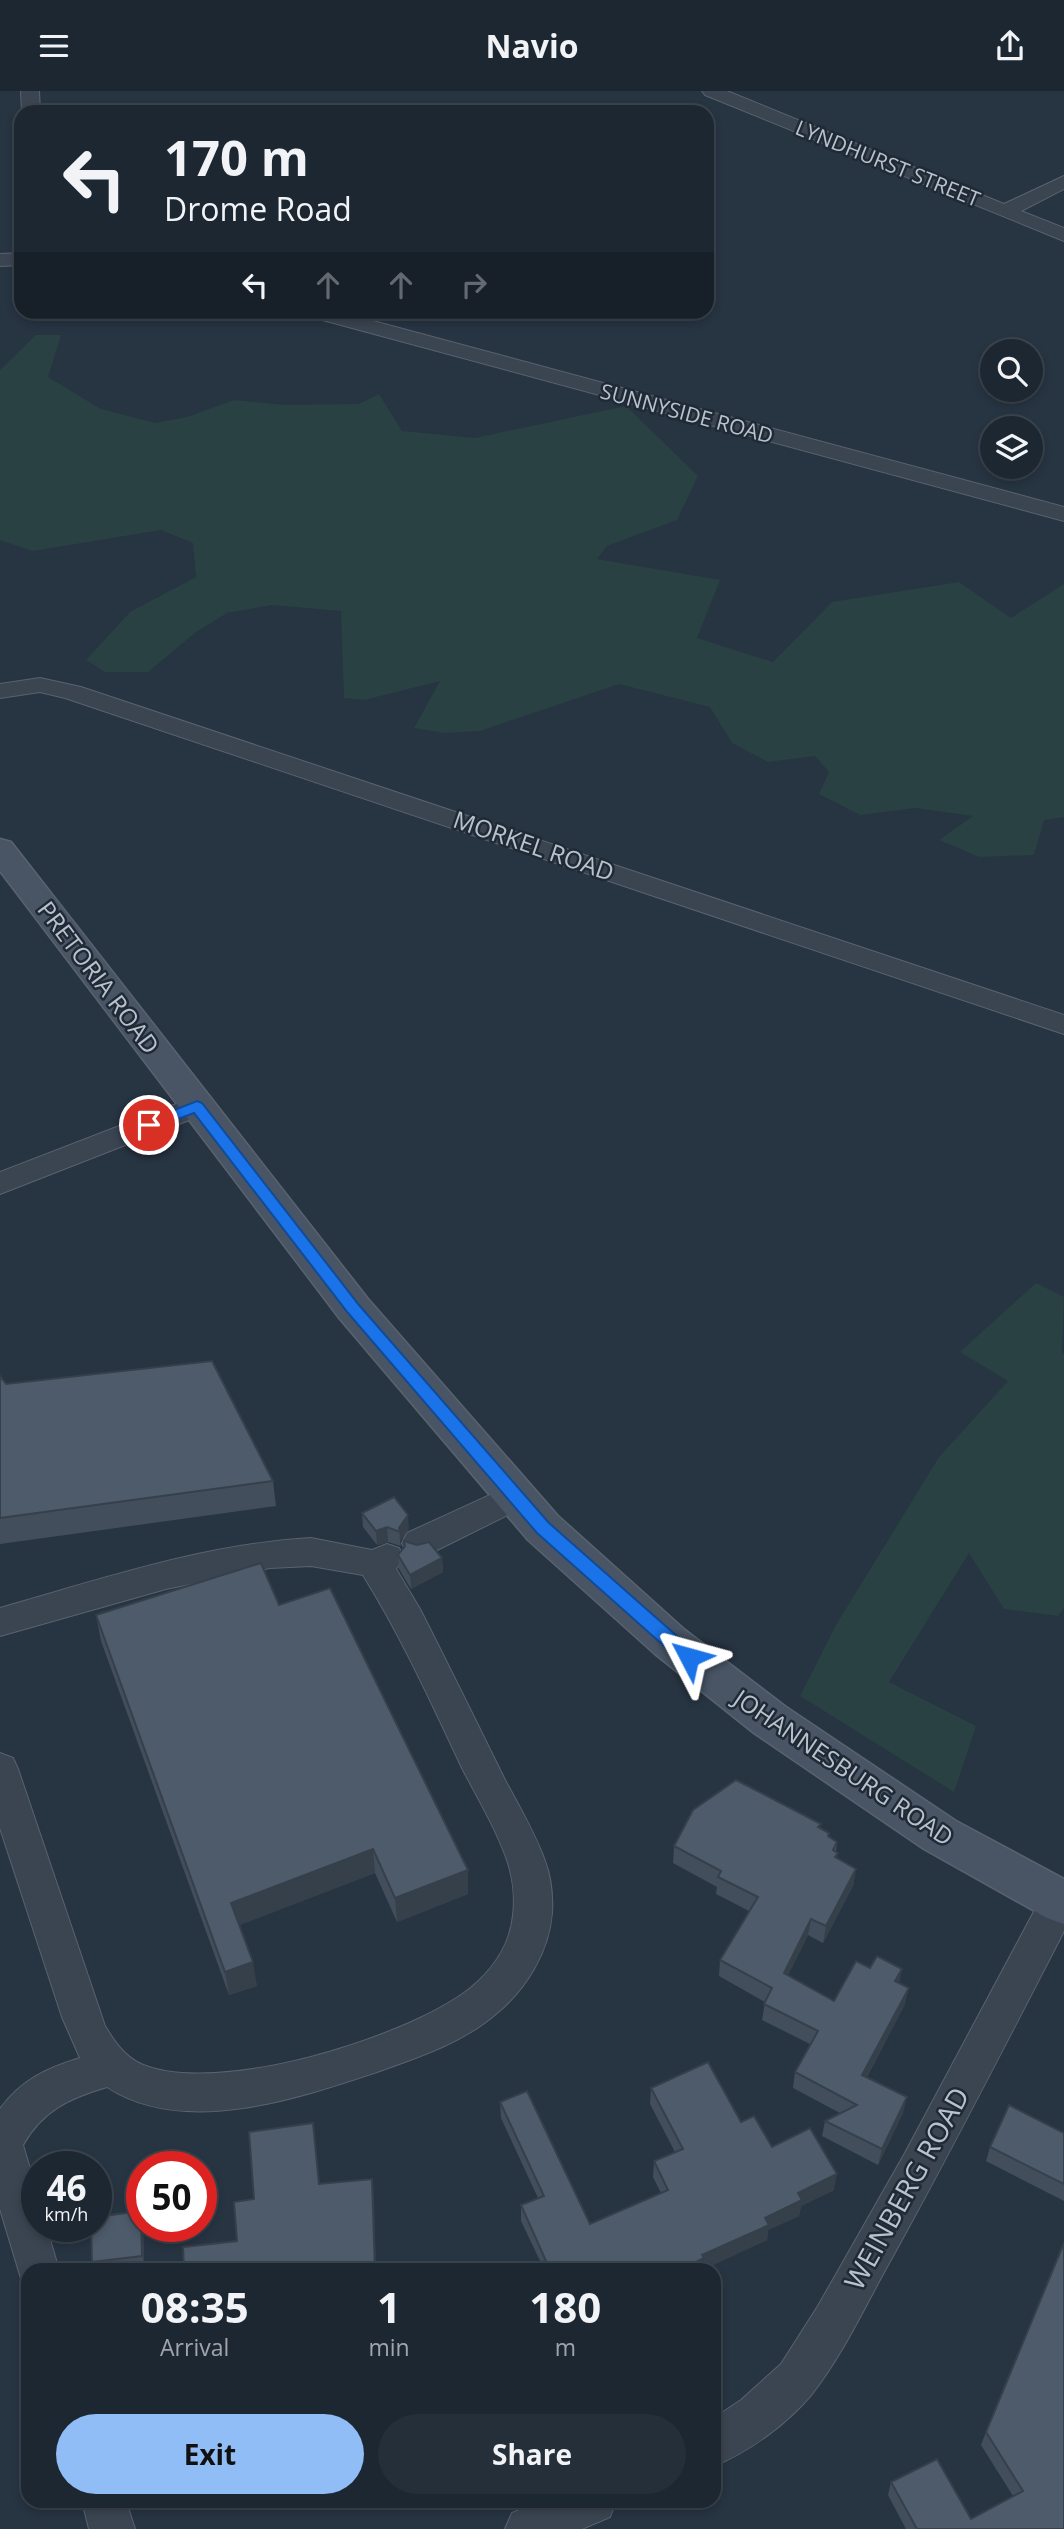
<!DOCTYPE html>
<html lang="en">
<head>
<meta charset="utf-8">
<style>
  :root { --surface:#1d2732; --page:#252f3a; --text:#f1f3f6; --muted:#a0a5ac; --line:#3b444d; --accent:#91bdf7 }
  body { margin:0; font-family:"Open Sans",sans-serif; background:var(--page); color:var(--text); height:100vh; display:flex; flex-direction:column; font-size:26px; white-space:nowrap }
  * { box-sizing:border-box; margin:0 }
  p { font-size:23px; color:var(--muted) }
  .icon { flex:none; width:38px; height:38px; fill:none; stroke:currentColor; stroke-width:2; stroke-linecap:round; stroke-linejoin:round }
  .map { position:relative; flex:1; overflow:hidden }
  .sheet { position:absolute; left:21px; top:2172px; width:700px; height:245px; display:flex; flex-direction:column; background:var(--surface); border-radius:21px; box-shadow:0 4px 10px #0003,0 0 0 2px var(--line) }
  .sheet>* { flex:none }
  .hud { position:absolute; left:14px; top:14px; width:700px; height:214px; border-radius:21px; box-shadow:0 4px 10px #0003,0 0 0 2px var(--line); background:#1d2732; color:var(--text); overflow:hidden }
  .buttons { position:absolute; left:980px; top:248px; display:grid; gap:14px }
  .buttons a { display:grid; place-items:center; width:63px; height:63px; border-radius:50%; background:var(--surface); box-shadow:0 4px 10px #0003,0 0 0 2px var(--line); font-size:35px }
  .speed { position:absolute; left:21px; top:2060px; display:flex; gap:14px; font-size:35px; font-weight:700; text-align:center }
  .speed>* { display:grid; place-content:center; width:91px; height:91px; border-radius:50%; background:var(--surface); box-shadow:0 4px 10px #0003,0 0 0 2px var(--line); line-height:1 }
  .speed small { font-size:18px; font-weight:400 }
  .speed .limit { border:10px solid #d22; background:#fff; color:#111 }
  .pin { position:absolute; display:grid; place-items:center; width:60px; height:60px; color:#fff; margin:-30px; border:4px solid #fff; border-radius:50%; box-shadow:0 2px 7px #0007 }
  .me { position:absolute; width:77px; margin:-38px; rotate:309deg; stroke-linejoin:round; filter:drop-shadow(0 0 5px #0008) }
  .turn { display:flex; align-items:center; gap:24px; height:147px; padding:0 35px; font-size:32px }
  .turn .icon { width:91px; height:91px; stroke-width:2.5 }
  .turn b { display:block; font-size:49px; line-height:60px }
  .lanes { display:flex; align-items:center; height:66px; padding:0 35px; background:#0003; justify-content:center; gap:35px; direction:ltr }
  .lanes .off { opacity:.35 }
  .eta { display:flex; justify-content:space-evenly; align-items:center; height:119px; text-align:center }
  .eta b { font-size:42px; font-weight:700; line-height:49px }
  .cta { display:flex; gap:14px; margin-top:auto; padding:14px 35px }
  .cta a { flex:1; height:80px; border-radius:42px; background:var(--accent); color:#111; font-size:28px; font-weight:700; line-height:80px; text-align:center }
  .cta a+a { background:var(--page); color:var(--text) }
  header { display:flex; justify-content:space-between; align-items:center; height:91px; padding:0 35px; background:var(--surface); font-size:32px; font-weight:700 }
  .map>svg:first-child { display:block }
  .green { fill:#294143 }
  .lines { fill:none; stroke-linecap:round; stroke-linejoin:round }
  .street-casing { stroke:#59636f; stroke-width:2 }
  .secondary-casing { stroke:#59636f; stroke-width:3 }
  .street { fill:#3b4552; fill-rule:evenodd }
  .secondary { fill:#495565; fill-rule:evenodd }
  .wall { fill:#424e5c }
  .shaded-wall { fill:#36404b }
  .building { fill:#4d5b6b; stroke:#36404b; stroke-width:2 }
  .route { fill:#1a73e8; stroke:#114b97; stroke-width:2 }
  .labels { text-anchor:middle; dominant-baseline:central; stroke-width:5; stroke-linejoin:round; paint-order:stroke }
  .far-street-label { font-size:21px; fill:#b8c1cc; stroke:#202a37 }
  .street-label { font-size:24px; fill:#b8c1cc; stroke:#202a37 }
  .near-street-label { font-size:28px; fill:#b8c1cc; stroke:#202a37 }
</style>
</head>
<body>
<header><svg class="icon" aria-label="menu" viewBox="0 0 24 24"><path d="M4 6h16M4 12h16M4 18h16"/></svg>Navio<svg class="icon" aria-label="share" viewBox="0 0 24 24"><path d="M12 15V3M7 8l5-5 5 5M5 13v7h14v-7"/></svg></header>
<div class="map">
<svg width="1064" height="2438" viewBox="0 0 1064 2438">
  <rect width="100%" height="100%" fill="#273442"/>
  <!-- green -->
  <path class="green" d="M36,244H61L48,286L101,318L155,332L187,326L234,309L284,314L359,313L379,303L402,340L475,347L626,315L698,385L677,429L607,455L597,468L720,489L697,547L773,571L832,511L959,491L1011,527L1064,493V726L1044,729L1034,764L979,766L939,749L973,725L915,717L860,724L819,703L829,681L815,665L768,671L732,652L710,616L619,593L480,640L444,642L414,637L440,590L364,609L344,607L341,520L272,514L227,522L196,541L148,581H105L86,569L130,521L196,486L193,452L161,439L33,460L0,449V279Z
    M1036,1192L1064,1206L1062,1262L1064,1263V1517L1058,1525L1004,1518L969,1462L889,1591L976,1635L954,1701L800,1605L836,1534L939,1366L1008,1290L960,1261Z"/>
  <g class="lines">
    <!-- street casing -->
    <g class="street-casing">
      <path id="street" d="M21,0H39L40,21H22Z
        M702,0H727L1004,113L1064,85V98L1021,120L1064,137V150L705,4Z
        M21,162V174L0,175V163Z
        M301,220H336L1064,416V430L304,224Z
        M40,587L81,596L1064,924V943L65,607L40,601L0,607V593Z
        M197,1005L207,1008L212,1015L207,1022L0,1103V1081Z
        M516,1392L528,1396L533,1405L528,1414L431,1462L419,1466L407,1462L402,1452L407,1442Z
        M311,1447L372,1459L387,1453L399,1457L404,1467L396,1478L420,1518C449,1575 477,1632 505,1689C519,1715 535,1742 545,1770C551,1786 553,1806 552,1822C549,1861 526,1898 497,1922C463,1952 416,1967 374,1982C296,2008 183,2046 107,1996C70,2007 43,2019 23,2054L37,2101V2135H46L59,2179H28V2196L23,2194L0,2118V2018C21,1989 47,1977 80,1967L62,1926L0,1737V1662L13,1667L18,1678L105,1935C114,1950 124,1965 141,1973C216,2006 405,1947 468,1899C492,1880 510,1855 513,1824C515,1808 513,1788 508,1772C498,1741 477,1706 462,1677C431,1611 401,1545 363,1484L311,1475L270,1477L166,1498L0,1545V1517C102,1488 205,1453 311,1447Z
        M1060,1793L1064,1795V1840C1008,1949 952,2058 893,2165C867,2211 844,2262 812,2303C787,2333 750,2360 714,2375V2327L741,2309L781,2273L818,2215L905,2062L1046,1798Z
        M82,2410H126L135,2438H89Z
        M541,2410H616L610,2426L582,2438H505L512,2422Z"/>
    </g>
    <!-- secondary casing -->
    <g class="secondary-casing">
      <path id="secondary" d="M0,748L11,751L368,1208L558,1425L685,1539L786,1616L956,1730L1064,1788V1833L1047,1827L924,1758L754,1642L655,1563L528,1449L340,1228L0,780Z"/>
    </g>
    <!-- street -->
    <use href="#street" class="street"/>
    <!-- secondary -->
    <use href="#secondary" class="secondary"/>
  </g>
  <!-- wall -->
  <path class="wall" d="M0,1285L6,1293L273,1390L276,1415L0,1453Z
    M362,1422L409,1438L400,1450L401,1455L388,1451L377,1454L363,1436Z
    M404,1450L442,1467L443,1481L411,1498L399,1478L398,1464L405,1455Z
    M279,1514L468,1779V1803L397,1831L375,1782L239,1834L257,1895L229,1904L101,1550L96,1524Z
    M820,1737L829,1746L837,1751L836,1761L837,1767L856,1778L853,1795L823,1852L808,1844L788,1884L834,1910L899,1892L905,1913L867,1986L903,2022L878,2074L822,2045L825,2030L840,2022L793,1997L795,1981L810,1953L762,1929L765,1911L719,1885L720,1869L749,1820L716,1803L717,1796L673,1772L674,1755Z
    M651,1997L741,2031L772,2056L834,2099L801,2115L799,2125L768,2139L767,2149L703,2178L541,2172L521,2130V2114L538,2107L501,2027L500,2011L590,2133L661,2102L653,2086L654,2070L675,2061L650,2013Z
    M1064,2042V2110L986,2070L990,2056Z
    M141,2120L143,2135L144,2171L93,2177L92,2171Z
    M986,2341L1064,2438H906L888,2404L891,2391L971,2428L1013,2405L981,2354Z"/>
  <!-- shaded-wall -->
  <path class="shaded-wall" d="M408,1424L409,1438L400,1450L399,1437Z
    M387,1436L388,1451L377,1454L376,1440Z
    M442,1467L443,1481L411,1498L410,1484Z
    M373,1758L375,1782L235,1836L231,1812Z
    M856,1778L853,1795L823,1852L826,1835Z
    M468,1779V1803L397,1831L395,1807Z
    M811,1828L808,1844L781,1898L784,1882Z
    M253,1871L257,1895L229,1904L225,1881Z
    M902,1878L899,1894L895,1890Z
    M909,1897L905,1913L859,2000L862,1984Z
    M907,2006L903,2022L878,2074L882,2058Z
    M837,2083L834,2099L801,2115L799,2125L768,2139L767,2149L703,2179H680L702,2164L765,2127L798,2102Z
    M372,2088L374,2103L376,2179H375Z
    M141,2120L143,2135L144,2171L142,2165Z
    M434,2410H452L422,2419V2413Z"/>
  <!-- building -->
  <path class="building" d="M212,1270L273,1390L0,1427V1285L6,1293Z
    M394,1406L408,1424L399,1437L400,1441L387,1436L376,1440L362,1422Z
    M404,1450L417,1454L429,1451L442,1467L410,1484L398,1464L405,1455Z
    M261,1472L279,1514L330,1497L468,1779L395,1807L373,1758L231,1812L253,1871L225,1881L96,1524Z
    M736,1689L821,1733L818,1736L829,1742L828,1745L837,1751L833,1759L838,1762L835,1766L856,1778L826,1835L811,1828L784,1882L834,1910L856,1870L870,1877L877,1865L902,1878L895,1890L909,1897L862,1984L907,2006L882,2058L825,2030L857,2014L795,1981L818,1940L764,1913L772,1897L720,1869L758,1806L718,1786L721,1780L674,1755L693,1719Z
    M708,1971L741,2031L754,2025L772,2056L810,2037L837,2083L798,2102L802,2109L765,2127L769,2134L702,2164L704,2167L680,2179H526L546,2170L521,2114L544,2105L500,2011L527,2000L590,2133L668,2099L654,2070L683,2058L651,1997Z
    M1009,2014L1064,2042V2093L990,2056Z
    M313,2032L319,2093L372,2088L375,2179H184L183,2156L237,2150L234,2111L254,2108L249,2041Z
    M141,2120L142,2165L92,2171L91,2135H96V2126Z
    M1064,2152V2438H917L891,2391L937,2368L971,2428L1023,2400L986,2341Z
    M421,2410H434L422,2413Z"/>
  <!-- route -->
  <path class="route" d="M197,1010L202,1012L359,1214L549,1432L695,1561L698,1566L695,1571L689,1574L682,1571L537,1442L348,1222L194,1022L149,1039L142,1034L144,1031Z"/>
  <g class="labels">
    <!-- far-street labels -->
    <g class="far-street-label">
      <text transform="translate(888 72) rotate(22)">LYNDHURST STREET</text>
      <text transform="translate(687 322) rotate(15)">SUNNYSIDE ROAD</text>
    </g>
    <!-- street labels -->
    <g class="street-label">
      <text transform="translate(534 754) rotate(19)">MORKEL ROAD</text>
      <text transform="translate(99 886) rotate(53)">PRETORIA ROAD</text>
      <text transform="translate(844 1676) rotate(34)">JOHANNESBURG ROAD</text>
    </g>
    <!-- near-street labels -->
    <g class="near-street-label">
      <text transform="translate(906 2097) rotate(-61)">WEINBERG ROAD</text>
    </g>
  </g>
</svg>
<div class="buttons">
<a><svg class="icon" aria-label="search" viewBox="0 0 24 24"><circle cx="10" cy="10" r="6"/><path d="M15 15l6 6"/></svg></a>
<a><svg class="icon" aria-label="layers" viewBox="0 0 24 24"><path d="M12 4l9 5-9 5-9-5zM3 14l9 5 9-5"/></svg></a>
</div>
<div class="speed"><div>46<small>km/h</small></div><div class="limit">50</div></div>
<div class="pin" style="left:149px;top:1034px;background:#d93025"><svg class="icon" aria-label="arrive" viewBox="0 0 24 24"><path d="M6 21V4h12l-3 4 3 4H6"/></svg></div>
<svg class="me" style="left:689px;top:1566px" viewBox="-20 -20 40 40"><path d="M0-17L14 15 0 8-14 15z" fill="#1a73e8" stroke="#fff" stroke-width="4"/></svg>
<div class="hud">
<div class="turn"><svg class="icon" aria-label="left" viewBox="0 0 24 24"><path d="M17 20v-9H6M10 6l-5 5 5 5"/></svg><div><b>170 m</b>Drome Road</div></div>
<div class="lanes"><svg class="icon" aria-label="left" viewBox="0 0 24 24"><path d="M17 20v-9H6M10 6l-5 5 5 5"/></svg><svg class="icon off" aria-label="ahead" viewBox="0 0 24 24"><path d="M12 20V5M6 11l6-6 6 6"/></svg><svg class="icon off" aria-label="ahead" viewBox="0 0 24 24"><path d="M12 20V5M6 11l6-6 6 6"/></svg><svg class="icon off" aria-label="right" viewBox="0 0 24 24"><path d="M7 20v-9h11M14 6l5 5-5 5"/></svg></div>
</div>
<section class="sheet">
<div class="eta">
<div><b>08:35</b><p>Arrival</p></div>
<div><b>1</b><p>min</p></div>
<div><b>180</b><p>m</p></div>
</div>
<div class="cta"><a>Exit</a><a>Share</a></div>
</section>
</div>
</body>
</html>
